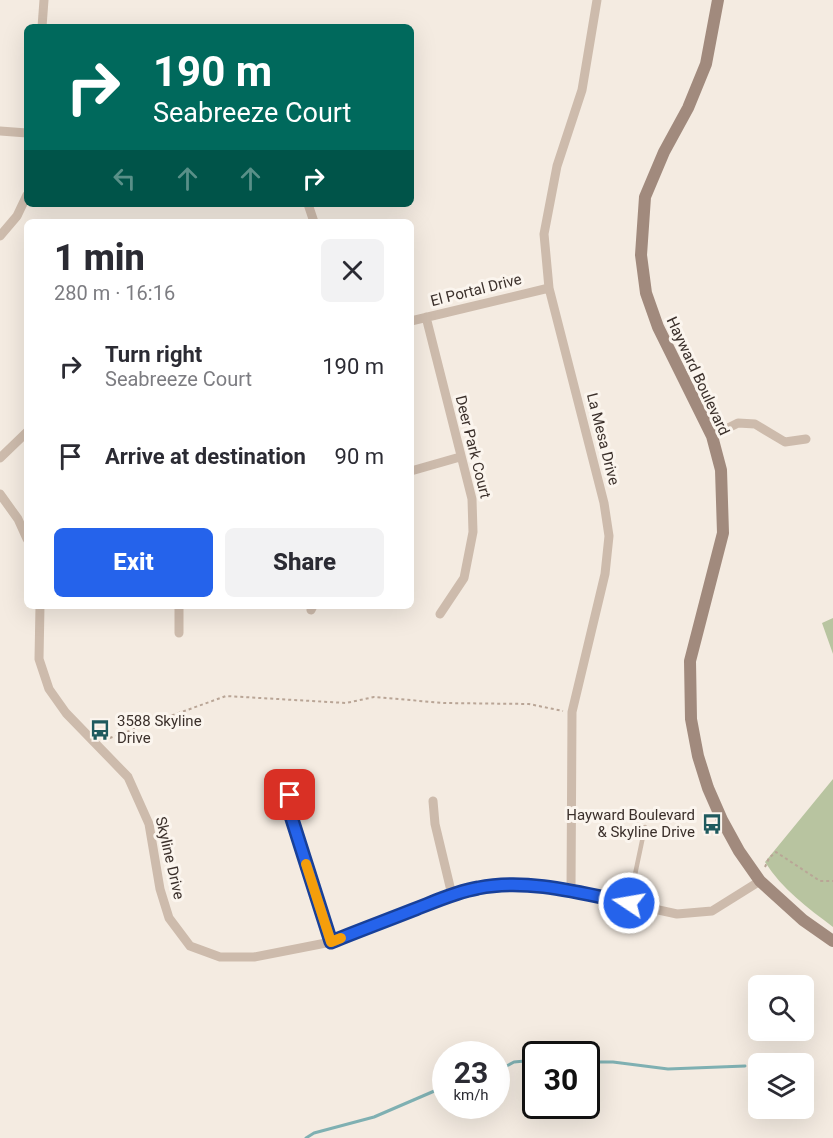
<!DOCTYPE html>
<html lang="en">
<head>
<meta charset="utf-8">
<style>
  :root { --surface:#fff; --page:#f2f2f3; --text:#2b2b33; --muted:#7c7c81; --accent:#2563eb }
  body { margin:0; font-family:Roboto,sans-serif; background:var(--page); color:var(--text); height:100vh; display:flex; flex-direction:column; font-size:22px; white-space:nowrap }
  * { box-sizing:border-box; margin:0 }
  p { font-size:20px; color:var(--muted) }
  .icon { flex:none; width:33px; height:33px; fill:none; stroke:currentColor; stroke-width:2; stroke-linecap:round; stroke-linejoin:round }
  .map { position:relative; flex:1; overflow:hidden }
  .details { position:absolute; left:24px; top:219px; width:390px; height:390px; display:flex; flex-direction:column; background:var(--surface); border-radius:9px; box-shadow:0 6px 24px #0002 }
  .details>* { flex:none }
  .banner { position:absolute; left:24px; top:24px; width:390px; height:183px; border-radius:9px; box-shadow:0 6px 24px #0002; background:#00695c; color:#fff; overflow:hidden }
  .tools { position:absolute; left:748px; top:975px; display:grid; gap:12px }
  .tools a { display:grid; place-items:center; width:66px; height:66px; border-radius:9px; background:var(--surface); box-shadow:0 6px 24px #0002; font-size:30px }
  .speed { position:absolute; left:432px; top:1041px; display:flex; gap:12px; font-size:30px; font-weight:700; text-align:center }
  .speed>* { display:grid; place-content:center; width:78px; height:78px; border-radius:50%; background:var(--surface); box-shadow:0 6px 24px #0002; line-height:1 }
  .speed small { font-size:15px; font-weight:400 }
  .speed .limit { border:3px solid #111; border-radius:9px; background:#fff; color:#111 }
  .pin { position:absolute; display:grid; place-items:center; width:51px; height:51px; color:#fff; margin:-26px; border-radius:12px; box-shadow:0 3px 9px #0006 }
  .me { position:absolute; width:66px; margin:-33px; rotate:282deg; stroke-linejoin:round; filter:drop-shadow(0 0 4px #0008) }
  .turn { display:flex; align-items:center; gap:21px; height:126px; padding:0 30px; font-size:27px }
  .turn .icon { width:78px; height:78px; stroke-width:2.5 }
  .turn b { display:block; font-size:42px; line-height:51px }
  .lanes { display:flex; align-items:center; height:57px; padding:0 30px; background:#0003; justify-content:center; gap:30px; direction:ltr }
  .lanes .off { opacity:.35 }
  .round { display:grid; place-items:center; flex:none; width:63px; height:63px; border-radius:9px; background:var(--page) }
  .head { display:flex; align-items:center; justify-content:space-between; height:102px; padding:0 30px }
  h1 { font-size:36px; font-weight:800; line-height:45px }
  .action { display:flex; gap:12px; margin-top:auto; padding:12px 30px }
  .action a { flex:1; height:69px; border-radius:9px; background:var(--accent); color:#fff; font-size:24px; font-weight:800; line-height:69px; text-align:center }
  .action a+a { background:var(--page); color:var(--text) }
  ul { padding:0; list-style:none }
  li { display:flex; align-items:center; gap:18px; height:90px; padding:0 30px }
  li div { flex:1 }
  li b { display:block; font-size:22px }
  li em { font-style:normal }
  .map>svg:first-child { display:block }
  .green { fill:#b8c4a0 }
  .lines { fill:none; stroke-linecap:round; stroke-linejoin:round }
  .stream { stroke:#7fb0b2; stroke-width:3 }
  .path { stroke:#b9a596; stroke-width:2; stroke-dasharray:3 3; stroke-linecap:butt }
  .service { stroke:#cdbbac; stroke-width:4.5 }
  .minor { stroke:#cdbbac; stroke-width:9 }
  .secondary { stroke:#a18a7d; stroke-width:12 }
  .route-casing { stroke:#184099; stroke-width:15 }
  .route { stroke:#2563eb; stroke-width:10 }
  .slow { stroke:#f59e0b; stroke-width:10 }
  .labels { text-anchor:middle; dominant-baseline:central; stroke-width:6; stroke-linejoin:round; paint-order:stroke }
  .street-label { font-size:15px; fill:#3b302b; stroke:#fbf5ee }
  .poi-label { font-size:15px; fill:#3b302b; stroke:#fbf5ee; text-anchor:start }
</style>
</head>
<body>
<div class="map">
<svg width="833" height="1138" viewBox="0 0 833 1138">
  <rect width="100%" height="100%" fill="#f4ebe1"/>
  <!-- green -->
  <path class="green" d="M833,618V654L822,623Z
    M833,779V927C808,908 782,889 765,862Z"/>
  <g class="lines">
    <!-- stream -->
    <path class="stream" d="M586,1062H613L668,1069L745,1066
      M496,1069H501L514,1062L536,1060
      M306,1138L314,1133L374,1117L446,1086"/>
    <!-- path -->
    <path class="path" d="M104,740L226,696L346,703L374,697L444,703L529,704L563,711
      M765,867L769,858L776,852L820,881H833"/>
    <!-- service -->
    <path class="service" d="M629,903L645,827"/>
    <!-- minor -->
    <path class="minor" d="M42,27L44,0
      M0,131L27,133
      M308,204L314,222
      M0,236L17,216L27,195
      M426,317L472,499L473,532L464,578L440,614
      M411,321L549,288
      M712,436L738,423L755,424L785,442L806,439
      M0,458L27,432
      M411,471L460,457
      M0,494L18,519L27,539
      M40,606L39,659L49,689L66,713L128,777L149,824L160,889L169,918L190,946L220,957H254L331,942L452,895L479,887L518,886L571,891L677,914L712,911L760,881
      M179,606V633
      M311,610L313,606
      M290,795L291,816L331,942
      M433,801L435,824L452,895
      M571,891L572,712L605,574L609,536L604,503L549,288L544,234L557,166L582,90L597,0"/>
    <!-- secondary -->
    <path class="secondary" d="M718,0L706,64L688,108L664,152L645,197L641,255L646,293L658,327L712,436L721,470L723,533L690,661L691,719L698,756L708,788L722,820L739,851L760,881L803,920L833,941"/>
  </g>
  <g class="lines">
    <!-- route casing -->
    <g class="route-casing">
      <path id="route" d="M290,795L291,816L331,942C358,931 385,921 413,910C434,902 455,892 478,888C527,878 581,893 629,903"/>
    </g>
    <!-- route -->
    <use href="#route" class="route"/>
    <!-- slow -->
    <path class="slow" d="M306,864L331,942L341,938"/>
  </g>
  <!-- icons -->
  <defs>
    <g id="bus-bare" transform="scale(1.62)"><path d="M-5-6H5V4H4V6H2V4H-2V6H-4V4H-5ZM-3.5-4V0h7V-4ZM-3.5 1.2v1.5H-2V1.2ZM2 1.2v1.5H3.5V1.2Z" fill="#1f5a5e" stroke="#fbf5ee" stroke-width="2.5" paint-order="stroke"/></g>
  </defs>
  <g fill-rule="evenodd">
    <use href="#bus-bare" x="100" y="730"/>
    <use href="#bus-bare" x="712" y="824"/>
  </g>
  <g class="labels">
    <!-- street labels -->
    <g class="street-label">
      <text transform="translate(476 290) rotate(-14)">El Portal Drive</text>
      <text transform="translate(698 376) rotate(65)">Hayward Boulevard</text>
      <text transform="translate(603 439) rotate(76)">La Mesa Drive</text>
      <text transform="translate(473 447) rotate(76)">Deer Park Court</text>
      <text transform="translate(170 858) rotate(77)">Skyline Drive</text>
    </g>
    <!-- poi labels -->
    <g class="poi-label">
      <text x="117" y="721">3588 Skyline<tspan x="117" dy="17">Drive</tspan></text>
      <text x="695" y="815" text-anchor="end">Hayward Boulevard<tspan x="695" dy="17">&amp; Skyline Drive</tspan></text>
    </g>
  </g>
</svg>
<div class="tools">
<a><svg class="icon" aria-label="search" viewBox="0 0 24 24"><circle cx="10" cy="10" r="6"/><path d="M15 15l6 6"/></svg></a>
<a><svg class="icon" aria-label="layers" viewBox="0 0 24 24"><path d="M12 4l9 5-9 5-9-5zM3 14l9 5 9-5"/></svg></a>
</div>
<div class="speed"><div>23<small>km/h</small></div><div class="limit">30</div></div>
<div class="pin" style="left:290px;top:795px;background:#d93025"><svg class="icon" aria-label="arrive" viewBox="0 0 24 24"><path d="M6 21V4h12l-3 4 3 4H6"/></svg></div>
<svg class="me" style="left:629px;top:903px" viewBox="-20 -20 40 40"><circle r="17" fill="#2563eb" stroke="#fff" stroke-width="3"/><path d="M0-11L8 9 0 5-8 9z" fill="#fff"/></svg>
<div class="banner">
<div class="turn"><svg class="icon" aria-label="right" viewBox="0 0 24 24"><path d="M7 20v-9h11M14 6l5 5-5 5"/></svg><div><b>190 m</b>Seabreeze Court</div></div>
<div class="lanes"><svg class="icon off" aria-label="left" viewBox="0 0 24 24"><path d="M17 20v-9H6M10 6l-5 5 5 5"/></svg><svg class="icon off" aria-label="ahead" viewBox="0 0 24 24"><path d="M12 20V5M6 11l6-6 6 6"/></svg><svg class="icon off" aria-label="ahead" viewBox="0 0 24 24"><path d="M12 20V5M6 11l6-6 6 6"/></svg><svg class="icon" aria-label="right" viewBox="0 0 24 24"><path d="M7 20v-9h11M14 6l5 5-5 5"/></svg></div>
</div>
<section class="details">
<div class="head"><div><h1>1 min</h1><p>280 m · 16:16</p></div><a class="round"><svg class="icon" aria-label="close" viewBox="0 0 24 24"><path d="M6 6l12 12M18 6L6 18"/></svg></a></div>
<ul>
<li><svg class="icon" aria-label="right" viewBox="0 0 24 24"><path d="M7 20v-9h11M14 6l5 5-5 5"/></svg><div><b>Turn right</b><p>Seabreeze Court</p></div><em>190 m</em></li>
<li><svg class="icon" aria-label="arrive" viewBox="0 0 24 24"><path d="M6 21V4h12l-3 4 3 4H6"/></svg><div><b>Arrive at destination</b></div><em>90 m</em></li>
</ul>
<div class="action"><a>Exit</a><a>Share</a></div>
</section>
</div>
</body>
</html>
